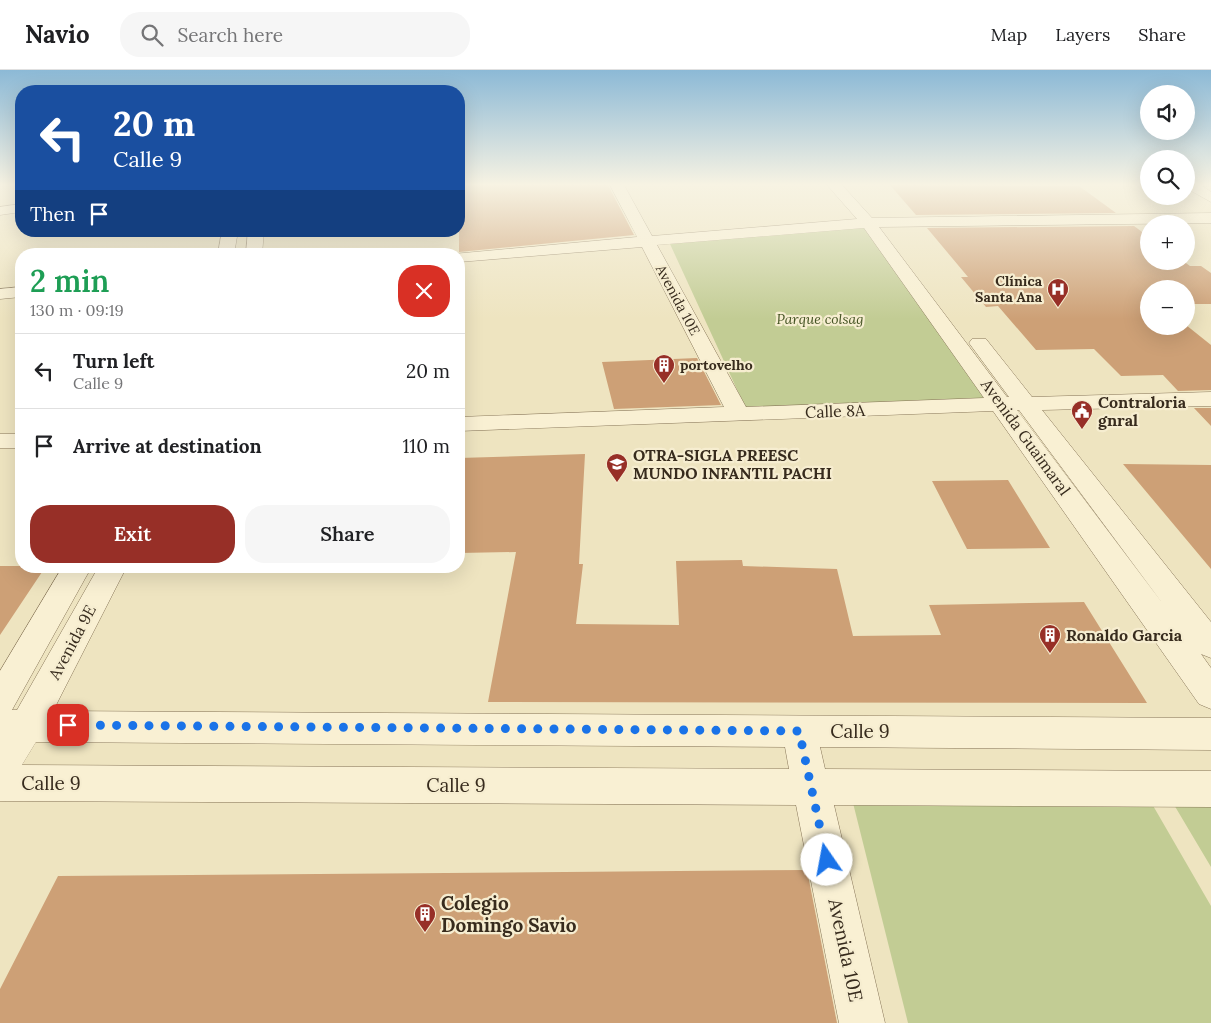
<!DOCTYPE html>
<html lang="en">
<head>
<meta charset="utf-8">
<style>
  :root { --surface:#fff; --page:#f6f6f6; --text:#202124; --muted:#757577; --line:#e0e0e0; --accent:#972f27 }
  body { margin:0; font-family:Lora,serif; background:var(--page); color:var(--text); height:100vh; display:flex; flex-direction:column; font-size:19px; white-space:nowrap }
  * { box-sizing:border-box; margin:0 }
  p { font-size:16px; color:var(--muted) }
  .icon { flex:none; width:28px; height:28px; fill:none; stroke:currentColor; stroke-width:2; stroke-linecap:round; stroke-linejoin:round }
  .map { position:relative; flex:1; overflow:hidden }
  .drawer { position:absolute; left:15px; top:178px; width:450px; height:325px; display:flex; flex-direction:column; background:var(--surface); border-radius:20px; box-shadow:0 5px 20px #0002 }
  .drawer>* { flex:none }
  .guide { position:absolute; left:15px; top:15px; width:450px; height:152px; border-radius:20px; box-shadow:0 5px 20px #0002; background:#1a4fa0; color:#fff; overflow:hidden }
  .fabs { position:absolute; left:1140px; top:15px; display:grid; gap:10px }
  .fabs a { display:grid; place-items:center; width:55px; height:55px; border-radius:50%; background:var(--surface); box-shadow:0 5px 20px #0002; font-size:25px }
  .pin { position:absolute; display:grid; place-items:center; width:42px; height:42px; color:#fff; margin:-21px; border-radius:10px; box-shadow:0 2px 8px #0006 }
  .me { position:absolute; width:55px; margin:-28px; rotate:348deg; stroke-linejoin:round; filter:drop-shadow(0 0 4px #0008) }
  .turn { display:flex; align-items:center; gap:18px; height:105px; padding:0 15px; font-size:22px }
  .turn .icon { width:65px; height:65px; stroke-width:2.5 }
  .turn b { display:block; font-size:35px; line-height:42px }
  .then { display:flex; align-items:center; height:48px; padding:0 15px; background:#0003; gap:10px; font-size:19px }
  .round { display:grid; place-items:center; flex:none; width:52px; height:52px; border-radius:20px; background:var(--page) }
  .summary { display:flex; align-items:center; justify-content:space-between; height:85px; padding:0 15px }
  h1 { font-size:30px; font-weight:600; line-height:38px; color:#1e9e55 }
  .primary-button { display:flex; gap:10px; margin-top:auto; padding:10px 15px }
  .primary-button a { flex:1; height:58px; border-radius:20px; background:var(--accent); color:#fff; font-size:20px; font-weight:600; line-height:58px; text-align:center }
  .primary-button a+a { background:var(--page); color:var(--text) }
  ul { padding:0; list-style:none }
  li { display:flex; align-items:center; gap:15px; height:75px; padding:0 15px; border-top:1px solid var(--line) }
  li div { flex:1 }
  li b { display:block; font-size:19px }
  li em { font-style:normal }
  header { display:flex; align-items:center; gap:30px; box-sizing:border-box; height:70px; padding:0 25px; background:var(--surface); border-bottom:1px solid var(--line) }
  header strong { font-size:24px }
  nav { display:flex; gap:28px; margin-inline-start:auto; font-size:18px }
  .search { width:350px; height:45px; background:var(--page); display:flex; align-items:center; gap:12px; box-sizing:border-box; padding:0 18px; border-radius:20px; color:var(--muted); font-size:19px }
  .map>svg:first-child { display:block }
  .green { fill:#c2cc94 }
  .building { fill:#cda076 }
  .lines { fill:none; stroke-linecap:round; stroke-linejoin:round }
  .minor-casing { stroke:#877558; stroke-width:1 }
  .minor { fill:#f9f0d3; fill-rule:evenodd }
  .route { stroke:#1a73e8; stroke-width:9; stroke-dasharray:0 16.2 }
  .labels { text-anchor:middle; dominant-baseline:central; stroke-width:4.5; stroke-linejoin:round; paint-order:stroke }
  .far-poi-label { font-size:14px; font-weight:bold; fill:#372b1d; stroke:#f6edd0; text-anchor:end }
  .far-street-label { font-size:14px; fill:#372b1d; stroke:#f6edd0 }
  .far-park-label { font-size:14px; font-style:italic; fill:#445323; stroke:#f6edd0 }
  .poi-label { font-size:16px; font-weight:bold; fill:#372b1d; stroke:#f6edd0; text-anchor:start }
  .street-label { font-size:16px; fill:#372b1d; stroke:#f6edd0 }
  .near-street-label { font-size:19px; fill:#372b1d; stroke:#f6edd0 }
  .near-poi-label { font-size:19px; font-weight:bold; fill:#372b1d; stroke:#f6edd0; text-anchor:start }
</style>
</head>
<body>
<header>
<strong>Navio</strong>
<div class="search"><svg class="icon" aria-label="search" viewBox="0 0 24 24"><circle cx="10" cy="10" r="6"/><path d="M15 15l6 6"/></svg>Search here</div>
<nav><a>Map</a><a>Layers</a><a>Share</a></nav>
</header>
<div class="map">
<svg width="1211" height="953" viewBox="0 0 1211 953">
  <rect width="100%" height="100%" fill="#eee4c0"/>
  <!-- green -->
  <path class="green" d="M863,157L989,331L746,339L670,174Z
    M1144,720L1211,836V953H908L850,721Z
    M1211,722V797L1167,723Z"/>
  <!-- building -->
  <path class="building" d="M459,115H608L634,165L459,182Z
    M890,115L1079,116L1116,143L916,145Z
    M1134,156L1149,167V191H1183L1190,196H1201L1211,203V234H1186V219H1149V256L1186,255L1211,275V320L1178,321L1163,305L1121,306L1094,279L1036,280L998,236L986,237L961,207H968L927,158Z
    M697,288L721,335L614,339L602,292Z
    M1194,338H1211V356Z
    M585,384L579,494H583L576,554L679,555L676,491L742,490L743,496L837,499L853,566L941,565L929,535L1084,532L1147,633L488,632L516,482L459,483V388Z
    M1123,394L1211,395V499Z
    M1008,410L1050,478L967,479L932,411Z
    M0,496H46L0,565Z
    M807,800L837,953H0V919L58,806Z"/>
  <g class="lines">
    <!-- minor casing -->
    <g class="minor-casing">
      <path id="minor" d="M610,115H624L652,166L857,149L827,115H842L872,148L1211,143V153L879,157L1007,327H1009L969,273L972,269H986L1032,327L1211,322V336L1042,340L1211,552V588L1201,584L1211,598V639L1199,634L993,341L459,361V347L724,337L642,177L459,192V184H453L637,167ZM864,158L984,328L746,337L657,175ZM1017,340H1019L1163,534Z
        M1186,115H1201L1211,122V132L1186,118Z
        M21,134V142L0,145V137Z
        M222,161H238L234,184H218Z
        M248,161H264L262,184H246Z
        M21,217V227L0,229V219Z
        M0,364H21V378H0Z
        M63,496H92L12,640H17L99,496H127L53,641L1211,648V680L820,677L825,699L1211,701V737L834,735L885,953H839L796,735L0,731V601ZM36,672L785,677L789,699L22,695Z"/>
    </g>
    <!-- minor -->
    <use href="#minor" class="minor"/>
  </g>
  <!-- sky -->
  <linearGradient id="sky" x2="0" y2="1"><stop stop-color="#8cb9d6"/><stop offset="0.46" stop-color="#f7f3e3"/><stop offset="1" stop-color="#f7f3e3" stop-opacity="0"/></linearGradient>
  <rect width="1211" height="249" fill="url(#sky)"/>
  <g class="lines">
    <!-- route -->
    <path class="route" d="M68,655L799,661L827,790"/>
  </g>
  <!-- icons -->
  <defs>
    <g id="hospital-pin" transform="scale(1.125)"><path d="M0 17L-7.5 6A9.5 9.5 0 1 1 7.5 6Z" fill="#972f27" stroke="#f6edd0"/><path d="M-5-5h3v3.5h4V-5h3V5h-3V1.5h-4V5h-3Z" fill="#fff"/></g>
    <g id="building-pin" transform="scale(1.125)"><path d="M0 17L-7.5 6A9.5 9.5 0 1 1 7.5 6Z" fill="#972f27" stroke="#f6edd0"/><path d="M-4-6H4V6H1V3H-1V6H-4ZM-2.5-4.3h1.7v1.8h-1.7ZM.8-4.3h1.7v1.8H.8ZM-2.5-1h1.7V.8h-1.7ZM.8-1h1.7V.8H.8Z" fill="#fff"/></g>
    <g id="civic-pin" transform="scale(1.125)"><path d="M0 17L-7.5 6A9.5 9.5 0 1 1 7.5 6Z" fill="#972f27" stroke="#f6edd0"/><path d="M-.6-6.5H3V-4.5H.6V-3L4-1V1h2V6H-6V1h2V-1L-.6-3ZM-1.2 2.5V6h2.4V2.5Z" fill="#fff"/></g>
    <g id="school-pin" transform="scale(1.125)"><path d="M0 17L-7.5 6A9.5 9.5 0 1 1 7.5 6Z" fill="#972f27" stroke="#f6edd0"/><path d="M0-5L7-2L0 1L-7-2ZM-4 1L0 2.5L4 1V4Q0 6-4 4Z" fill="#fff"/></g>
  </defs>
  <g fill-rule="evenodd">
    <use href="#hospital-pin" x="1058" y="219"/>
    <use href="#building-pin" x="664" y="295"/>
    <use href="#civic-pin" x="1082" y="341"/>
    <use href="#school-pin" x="617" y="394"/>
    <use href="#building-pin" x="1050" y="565"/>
    <use href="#building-pin" x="425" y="844"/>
  </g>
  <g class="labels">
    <!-- far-poi labels -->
    <g class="far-poi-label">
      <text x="1042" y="211">Clínica<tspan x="1042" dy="16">Santa Ana</tspan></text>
      <text x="680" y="295" text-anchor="start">portovelho</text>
    </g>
    <!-- far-street labels -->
    <g class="far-street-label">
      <text transform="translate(678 230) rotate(62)">Avenida 10E</text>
    </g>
    <!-- far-park labels -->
    <g class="far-park-label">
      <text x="820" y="249">Parque colsag</text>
    </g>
    <!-- poi labels -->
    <g class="poi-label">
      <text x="1098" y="332">Contraloria<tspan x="1098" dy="18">gnral</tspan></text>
      <text x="633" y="385">OTRA-SIGLA PREESC<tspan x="633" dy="18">MUNDO INFANTIL PACHI</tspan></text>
      <text x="1066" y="565">Ronaldo Garcia</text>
    </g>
    <!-- street labels -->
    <g class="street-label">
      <text transform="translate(835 341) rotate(-2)">Calle 8A</text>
      <text transform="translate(1026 367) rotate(54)">Avenida Guaimaral</text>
      <text transform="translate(72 572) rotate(-62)">Avenida 9E</text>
    </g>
    <!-- near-street labels -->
    <g class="near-street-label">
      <text x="860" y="661">Calle 9</text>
      <text x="51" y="713">Calle 9</text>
      <text x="456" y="715">Calle 9</text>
      <text transform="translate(846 880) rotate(78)">Avenida 10E</text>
    </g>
    <!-- near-poi labels -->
    <g class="near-poi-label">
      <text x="441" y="833">Colegio<tspan x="441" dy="22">Domingo Savio</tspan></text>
    </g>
  </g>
</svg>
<div class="fabs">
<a><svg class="icon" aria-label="sound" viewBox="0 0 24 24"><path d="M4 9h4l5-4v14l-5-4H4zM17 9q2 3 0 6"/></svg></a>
<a><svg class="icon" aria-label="search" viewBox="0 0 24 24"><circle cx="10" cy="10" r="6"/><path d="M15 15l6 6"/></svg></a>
<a>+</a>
<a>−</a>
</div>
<div class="pin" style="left:68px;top:655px;background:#d93025"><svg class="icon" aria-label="arrive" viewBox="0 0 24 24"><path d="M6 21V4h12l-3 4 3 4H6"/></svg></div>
<svg class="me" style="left:827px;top:790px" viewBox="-20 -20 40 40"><circle r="19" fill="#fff"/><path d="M0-13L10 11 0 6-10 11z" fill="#1a73e8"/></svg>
<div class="guide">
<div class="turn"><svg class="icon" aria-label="left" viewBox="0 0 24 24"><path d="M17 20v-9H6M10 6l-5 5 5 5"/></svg><div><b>20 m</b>Calle 9</div></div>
<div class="then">Then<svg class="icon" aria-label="arrive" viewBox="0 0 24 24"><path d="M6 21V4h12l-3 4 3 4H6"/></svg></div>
</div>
<section class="drawer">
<div class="summary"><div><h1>2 min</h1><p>130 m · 09:19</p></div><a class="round" style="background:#d93025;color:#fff"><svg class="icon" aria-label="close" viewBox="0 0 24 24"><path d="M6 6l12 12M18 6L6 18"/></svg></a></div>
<ul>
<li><svg class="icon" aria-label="left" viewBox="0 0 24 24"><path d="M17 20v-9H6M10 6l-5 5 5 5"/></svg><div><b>Turn left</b><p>Calle 9</p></div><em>20 m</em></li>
<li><svg class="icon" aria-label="arrive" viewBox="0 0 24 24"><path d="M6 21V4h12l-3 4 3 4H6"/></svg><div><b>Arrive at destination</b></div><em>110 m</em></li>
</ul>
<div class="primary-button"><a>Exit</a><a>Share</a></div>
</section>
</div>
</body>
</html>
